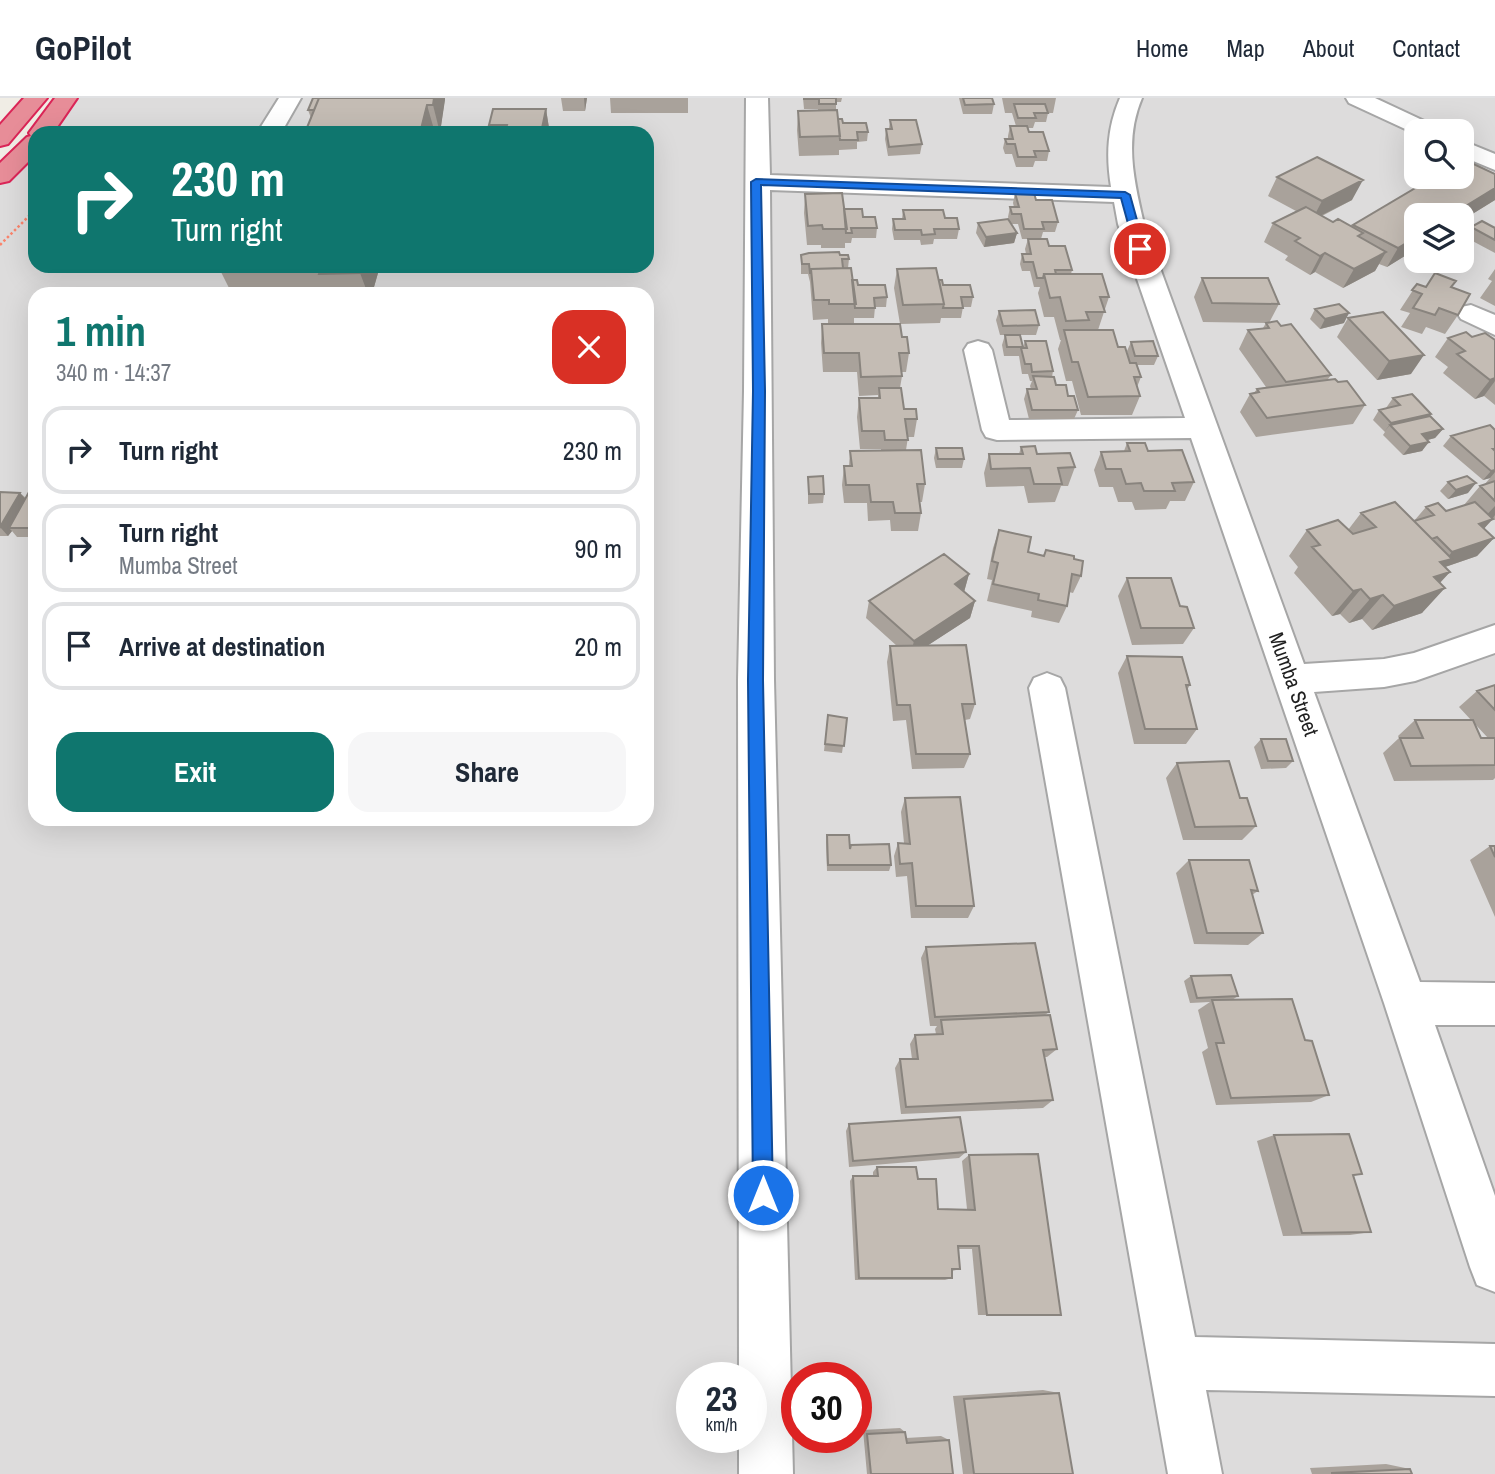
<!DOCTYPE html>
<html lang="en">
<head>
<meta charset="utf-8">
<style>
  :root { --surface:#fff; --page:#f6f6f7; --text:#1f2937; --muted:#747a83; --line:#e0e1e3; --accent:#0f766e }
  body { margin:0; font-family:"Archivo Narrow",sans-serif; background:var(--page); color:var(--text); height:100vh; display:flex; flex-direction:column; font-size:26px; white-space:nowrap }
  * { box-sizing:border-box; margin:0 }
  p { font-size:23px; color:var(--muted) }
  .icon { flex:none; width:38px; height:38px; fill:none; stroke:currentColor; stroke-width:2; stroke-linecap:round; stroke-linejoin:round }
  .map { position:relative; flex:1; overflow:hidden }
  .details { position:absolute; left:28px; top:189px; width:626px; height:539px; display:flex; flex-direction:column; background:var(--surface); border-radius:21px; box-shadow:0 7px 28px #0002 }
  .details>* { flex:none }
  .hud { position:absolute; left:28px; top:28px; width:626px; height:147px; border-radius:21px; box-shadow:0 7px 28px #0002; background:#0f766e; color:#fff; overflow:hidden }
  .controls { position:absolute; left:1404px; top:21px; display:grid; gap:14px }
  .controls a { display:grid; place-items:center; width:70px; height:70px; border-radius:14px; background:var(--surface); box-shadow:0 7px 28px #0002; font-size:35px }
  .speed { position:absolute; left:676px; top:1264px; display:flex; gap:14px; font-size:35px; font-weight:700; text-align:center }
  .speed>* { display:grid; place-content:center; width:91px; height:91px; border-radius:50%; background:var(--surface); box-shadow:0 7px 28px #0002; line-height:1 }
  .speed small { font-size:18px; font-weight:400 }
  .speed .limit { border:10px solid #d22; background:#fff; color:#111 }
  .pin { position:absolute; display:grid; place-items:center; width:60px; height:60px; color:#fff; margin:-30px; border:4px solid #fff; border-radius:50%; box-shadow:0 2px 7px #0007 }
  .me { position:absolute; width:77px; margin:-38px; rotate:0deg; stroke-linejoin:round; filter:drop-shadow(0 0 5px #0008) }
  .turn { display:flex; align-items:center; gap:24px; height:147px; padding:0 28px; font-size:32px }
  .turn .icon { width:91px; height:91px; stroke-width:2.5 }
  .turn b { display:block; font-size:49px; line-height:60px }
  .round { display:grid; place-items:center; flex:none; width:74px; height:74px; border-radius:21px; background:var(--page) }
  .head { display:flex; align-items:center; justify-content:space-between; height:119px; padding:0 28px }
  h1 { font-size:42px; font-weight:700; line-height:52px; color:var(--accent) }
  .button { display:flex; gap:14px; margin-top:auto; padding:14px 28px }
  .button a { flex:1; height:80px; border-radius:21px; background:var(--accent); color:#fff; font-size:28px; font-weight:700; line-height:80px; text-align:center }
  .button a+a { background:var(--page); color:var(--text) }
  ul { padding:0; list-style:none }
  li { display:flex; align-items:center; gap:21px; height:88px; margin:0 14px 10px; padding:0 14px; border:4px solid var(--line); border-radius:21px }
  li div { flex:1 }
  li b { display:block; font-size:26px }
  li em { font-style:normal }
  header { display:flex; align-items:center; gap:42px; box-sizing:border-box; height:98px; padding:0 35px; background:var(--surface); border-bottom:2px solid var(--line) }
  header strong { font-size:33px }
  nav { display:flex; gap:38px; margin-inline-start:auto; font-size:24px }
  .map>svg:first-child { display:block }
  .residential { fill:#dddcdc; fill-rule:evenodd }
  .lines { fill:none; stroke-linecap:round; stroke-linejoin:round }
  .minor-casing { stroke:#a6a6a6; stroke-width:4 }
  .highway-casing { stroke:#db2557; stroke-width:4 }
  .path { stroke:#fa846c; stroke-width:2.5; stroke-dasharray:2.5 2.5; stroke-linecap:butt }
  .minor { fill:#fff; fill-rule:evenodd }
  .highway { fill:#e78d98; fill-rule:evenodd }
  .wall { fill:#a9a29b; fill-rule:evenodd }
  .shaded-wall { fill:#89847e }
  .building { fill:#c4bcb4; stroke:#89847e; stroke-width:2 }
  .route { fill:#1a73e8; stroke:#114b97; stroke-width:2 }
  .labels { text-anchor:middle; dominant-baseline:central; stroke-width:6; stroke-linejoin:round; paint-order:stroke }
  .street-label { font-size:21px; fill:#1f1f1f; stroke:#fff }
</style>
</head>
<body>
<header>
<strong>GoPilot</strong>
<nav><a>Home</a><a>Map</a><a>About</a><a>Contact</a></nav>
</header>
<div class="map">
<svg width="1495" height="1376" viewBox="0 0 1495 1376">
  <rect width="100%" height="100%" fill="#f0ede5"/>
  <!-- residential -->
  <path class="residential" d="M78,0H1495V1376H0V86L35,49V168H648V35H47ZM1416,33H1461V79H1416ZM1416,117H1461V163H1416ZM35,196H648V721H35ZM691,1279H751V1339H691ZM796,1279H856V1339H796Z"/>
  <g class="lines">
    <!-- minor casing -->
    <g class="minor-casing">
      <path id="minor" d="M279,0H301L281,35H257Z
        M746,0H768L770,77L1111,89C1106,58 1107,30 1120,0H1142C1124,42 1134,83 1144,126L1304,566L1384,561L1414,555L1495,527V555L1415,583L1384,589L1314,594L1420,884L1495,885V927H1435L1495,1098V1194L1477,1187L1470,1169L1384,905L1191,340L997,342L986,339L982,332L964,252L968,246L978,243L988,246L992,252L1009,322L1185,320L1118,126L1114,104L770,92L774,582L793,1376H739V1339H751V1279H739L738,582L744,293Z
        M1346,0H1375L1435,28L1439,33H1416V36L1349,5Z
        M1461,42L1495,56V72L1461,58Z
        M1471,207L1495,217V237L1461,221L1457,215L1461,209Z
        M1047,575L1060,580L1065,590L1195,1239L1495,1246V1298L1206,1292L1222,1376H1168L1029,590L1034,580Z"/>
    </g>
    <!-- highway casing -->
    <g class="highway-casing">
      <path id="highway" d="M24,0H47L8,46L0,48V27Z
        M55,0H77L53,35H35V57L9,83L0,85V65L27,39L31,38L29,35Z"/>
    </g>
    <!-- path -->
    <path class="path" d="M0,147L35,112"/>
    <!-- minor -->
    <use href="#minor" class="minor"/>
    <!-- highway -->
    <use href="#highway" class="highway"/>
  </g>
  <!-- wall -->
  <path class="wall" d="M313,0H445L440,34L480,35H307L306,32L311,20L308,12Z
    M561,0H587L585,13H563Z
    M610,0H688V15H611Z
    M803,0H842L841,4H836V12L838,21L843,25L868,34L867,43L857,44V51L839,52V57L799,58L797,32L798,13L818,12V11H804Z
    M959,0H992L994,6L992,16H963Z
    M1002,0H1056L1053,15H1048L1046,24H1035L1033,30H1028L1029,34L1049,53L1047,63H1035L1033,69H1016L1012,56H1005L1003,50L1005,41H1008V38L1010,28H1016L1012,15H1005Z
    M546,11L549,30L548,35H491L489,27Z
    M890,22L922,46L920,56L888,58L885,41L886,31H889Z
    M1495,76V102L1387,169L1379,166L1375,173L1343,190L1315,174L1310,177L1285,162L1288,158L1264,144L1273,125L1296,113L1268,98L1277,79L1352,102L1322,118L1333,124L1352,129L1353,127Z
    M1015,95L1036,102L1058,124L1055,134H1043L1041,141H1022L1018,126H1011L1017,135L1014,145L984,149L976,135L978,125L1009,122L1008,119L1010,109H1014L1013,105Z
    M805,96L863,119L877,130L876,140H852L851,145H845V150H821V147H807L804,115Z
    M903,112L945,120L959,131L957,141H934L933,146L921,147L920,142H894L892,131L893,121H902Z
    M1495,128V155L1465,139L1471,129L1494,130Z
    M1028,141L1049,148L1072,172L1071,176L1109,199L1098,232L1118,249L1130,265L1127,253L1131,244L1158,258L1154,267H1137L1141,279L1137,289L1140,298L1132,317H1081L1072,283H1066L1058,251L1061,242H1060L1054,219H1044L1038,195L1040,189H1034L1030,173H1022L1020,166L1022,156H1026L1025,151Z
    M801,157H840L849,161L848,170L852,182L858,187L887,199L886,209H875L874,220H854V225L828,226V221L813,222L810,184L808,176H801Z
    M220,168H380L372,196H232L219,170Z
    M897,171L939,182L943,187L973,199L971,209H963L961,220H941L940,225L900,226L894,190Z
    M1495,171V208L1480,200L1492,183L1488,181Z
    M1202,180L1279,206L1269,225L1281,228L1331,277L1328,281L1338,284L1365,307L1353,326L1256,339L1240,314L1250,296L1254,295L1257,291L1266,289L1239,251L1248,232L1263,230L1266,225H1268L1203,224L1194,199Z
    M1417,186L1426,189H1451L1458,217L1445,236L1426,229L1422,236L1401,229L1410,215L1400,212Z
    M1315,211L1344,225L1320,231L1310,221Z
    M999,213L1039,227L1036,237H1020L1023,250L1025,243L1053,273L1052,279L1056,287L1068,298L1078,312L1074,321H1029L1024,301L1027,291H1031L1030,288L1032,283H1030L1028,276H1022L1019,258H1004L1002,247L1005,237H1000L996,222Z
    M1348,220L1411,276L1377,282L1337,239Z
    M822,226L902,239L909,255L906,274H901L902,278L900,290L904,311L917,321L914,339H908L906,352L925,386L922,404H920L921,415L918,433H891L890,422L868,423L867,405H844L842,387L844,368H849L850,353H881V351H860L857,319L859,300H878V297L859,298L857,274H823L821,245Z
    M1448,240L1495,242V307L1484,298L1475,301L1443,275L1448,269L1435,259Z
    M1393,300L1431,316L1430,318L1443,331L1435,340L1428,342L1422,353L1403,357L1383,337L1385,334L1373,322L1379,312L1387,311L1386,310Z
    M1495,332V422L1492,420L1484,431L1494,440L1477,458L1445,469L1450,474L1440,485L1422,515L1372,532L1362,521L1349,525L1340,516L1332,518L1294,475L1298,469L1289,458L1307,432H1348L1361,415L1414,423L1426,409L1446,413L1465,407H1464L1480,388L1484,387L1490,380L1483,382L1443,348L1451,338Z
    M1127,345L1148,353L1194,384L1185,403H1170L1166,411L1135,412L1132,404H1118L1113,389H1099L1094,372L1101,354L1124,353Z
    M1021,349L1075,369L1068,388H1061L1055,404L1028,405L1024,388L986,389L984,375L989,356H1019Z
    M936,350L964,361L962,370H936L934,360Z
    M808,379L824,396L823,405L808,406Z
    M1448,384L1468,395L1448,401L1440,393Z
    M0,394L20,395L26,400L35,394V439H17L12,433L8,438H0Z
    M999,432L1028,454L1043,458L1046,452L1074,461L1081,478L1073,495L1069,494L1067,508L1059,525L1031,519L1032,513L987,503L992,482L987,481L993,450Z
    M969,476L964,494L975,503L970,520L928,547L975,606L970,621L965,622L970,656L964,670L912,671L906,622L893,623L887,564L890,548H897L866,520L869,503Z
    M1127,480L1180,508L1194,530L1183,546L1132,547L1118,498Z
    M1127,558L1190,587L1187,592L1197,631L1186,646H1134L1118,575Z
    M1495,587V680L1493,682L1394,683L1383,655L1399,640L1398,638L1415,622H1471L1459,609L1477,593ZM1475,626L1488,640H1481Z
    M828,617L847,620L842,655L824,653Z
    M1261,641L1293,663L1286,670L1261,671L1254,649Z
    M1177,665L1240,700L1256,728L1242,742H1183L1166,680Z
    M905,700L974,808L968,820H911L907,778L896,779L894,758L898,745H904L901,714Z
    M827,737L850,751L891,767L889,773H827L826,744Z
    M1490,748H1495V819L1470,762Z
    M1189,762L1258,793L1252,797L1263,835L1248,847L1194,846L1176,775Z
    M926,849L1049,914L1045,917L1057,951L1047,959H1044L1053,1002L1043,1010L901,1016L895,970L900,961H912L910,946L915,937L936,936L935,931L937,928H930L921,860Z
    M1191,878L1238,898L1232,902L1305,942L1329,997L1311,1004L1216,1007L1202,954L1208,950L1198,912L1210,904L1190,905L1184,883Z
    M849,1026L966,1054L959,1060L849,1069L846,1033Z
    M1274,1037L1362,1076L1353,1078L1371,1134L1350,1137L1283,1138L1257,1043Z
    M969,1057L1061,1217H978L972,1151H958L960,1171L952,1173V1180L945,1182H855L850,1083L853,1078H873V1074L877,1069L918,1081L938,1111H967L962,1063Z
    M1043,1292L1059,1295L1073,1376H963L953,1298Z
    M900,1330L905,1334L906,1340L941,1338L949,1342L953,1376H867L863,1332Z
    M1386,1366L1410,1371L1412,1376H1312L1310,1370Z"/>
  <!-- shaded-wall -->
  <path class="shaded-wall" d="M434,0H445V2L440,35L433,7Z
    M584,0H587L585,13Z
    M427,7L435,35H420Z
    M546,11L549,30L548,35H541Z
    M1363,82L1352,102L1312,122L1322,103Z
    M1495,90V102L1461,123V117H1451Z
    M1017,135L1014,145L984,149L986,139Z
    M1416,139V151L1387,169L1398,150Z
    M1386,154L1375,173L1343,190L1354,171Z
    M1325,155L1315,174L1310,177L1320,158Z
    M362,168H380L372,196H368L360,175Z
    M1349,215L1344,225L1320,231L1325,221Z
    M1424,257L1411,276L1377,282L1389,263Z
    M1495,280V283L1484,298L1475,301L1490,282Z
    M1431,316L1424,325L1390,327L1384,334L1391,325Z
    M1443,331L1435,340L1415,345L1422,336Z
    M1429,344L1422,353L1403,357L1410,348Z
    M1495,372V374L1490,380L1483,382L1491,373Z
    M1476,385L1468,395L1448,401L1456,392Z
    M20,395L28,404L9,430L12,433L8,438L0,429Z
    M1495,408V417L1493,420L1481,423Z
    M1493,421L1476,439L1479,426Z
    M1494,440L1477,458L1445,469L1450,474L1430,495L1445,490L1422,515L1372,532L1394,508L1440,464L1444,463L1452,454Z
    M969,476L964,494L955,486Z
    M1361,491L1340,516L1332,518L1353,493Z
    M1383,497L1362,521L1349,525L1370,501Z
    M975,503L970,520L910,559L914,543Z"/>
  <!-- building -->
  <path class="building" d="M313,0H319L314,12H308Z
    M319,0H434L433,7H427L420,35H373L375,31L306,32Z
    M804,0H836V6H819V1H804Z
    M963,0H992L994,6L965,7Z
    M1014,6H1045L1048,15H1034L1036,20H1018Z
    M493,11H546L541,35H505L507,27H489Z
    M837,12L840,38L800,39L798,13Z
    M838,21H842L843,25H866L868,34H857L858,42H840Z
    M890,22H916L922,46L889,49L886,31H892Z
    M1010,28H1027L1029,34H1043L1049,53H1034L1036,59H1018L1015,46H1007L1005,41H1013Z
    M438,34H480V35H438Z
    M1317,59L1363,82L1322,103L1277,79Z
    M1463,61L1495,76V90L1451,117H1416V139L1398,150L1353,127L1434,79H1461V63Z
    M842,95L847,131H823L822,127L808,128L805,96Z
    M1015,95H1034L1036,102H1052L1058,124H1042L1044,131H1024L1021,116H1012L1010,109H1019Z
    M1306,109L1333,124L1338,121L1363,135L1358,138L1386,154L1354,171L1325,155L1320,158L1295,143L1300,140L1273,125Z
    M844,111H862L863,119H875L877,130H851L852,135H846Z
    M903,112H943L945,120H957L959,131H934L935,136L922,137L921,132H895L893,121H905Z
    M1008,121L1017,135L986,139L978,125Z
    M1482,123L1495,130V142L1471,129Z
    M1028,141H1047L1049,148H1065L1072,172H1055L1056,176H1044L1043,180H1037L1033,164H1024L1022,156H1031Z
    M839,154L840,157H848L849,161H842L843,170L811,171V175H810L809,166H802L801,157L809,155Z
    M220,168H285L219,170Z
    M322,168H362L360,175L319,176Z
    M851,170L856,206H829V202H814L811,171Z
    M936,170L944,206L903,207L897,171Z
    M1435,175L1456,183L1451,189L1470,196L1458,217L1439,210L1435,217L1413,210L1422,196L1412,192L1417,186L1426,189Z
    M1044,176H1102L1109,199H1100L1105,214H1086L1089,222L1066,223L1060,199L1050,200Z
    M1202,180H1268L1279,206L1212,205Z
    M852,182H857L858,187H885L887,199L874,200L875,210H855Z
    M939,182H942L943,187H970L973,199H961L963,210H943L944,206Z
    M1339,206L1349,215L1325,221L1315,211Z
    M1035,212L1039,227L1003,228L999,213Z
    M1383,214L1424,257L1389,263L1348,220Z
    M1277,223L1281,228L1291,226L1331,277L1286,284L1248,232L1269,230L1266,225Z
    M822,226H900L902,239H907L909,255H899L902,278L861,279L859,255H824Z
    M1064,232H1113L1118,249H1125L1130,265H1136L1141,279H1134L1140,298L1088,299L1078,264H1072Z
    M1466,234L1472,239L1485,235L1495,242V280L1490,282L1457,256L1465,253L1448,240Z
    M1005,237H1020L1023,249H1007Z
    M1025,243H1046L1053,273L1032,274L1031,266H1025L1021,250H1027Z
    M1153,243L1158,258H1135L1131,244Z
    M1033,278L1054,279L1056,287H1066L1068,298H1074L1078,312H1032L1027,291H1037Z
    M1335,281L1338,284L1347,283L1365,307L1267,320L1250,296L1259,294L1257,291Z
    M879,290H901L904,311H916L917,321H905L908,342H885L884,333H862L859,300H880Z
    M1412,296L1431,316L1391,325L1379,312L1400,307L1393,300Z
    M1430,318L1443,331L1422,336L1429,344L1410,348L1390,327Z
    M1490,327L1495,332V351H1493L1495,353V372L1491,373L1451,338Z
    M1127,345H1145L1148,353L1182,352L1194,384L1172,385L1175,393H1144L1141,385L1126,386L1121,371H1106L1101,354L1130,353Z
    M1035,348L1037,356L1070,355L1075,369L1058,370L1062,386H1034L1030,370L991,371L989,356H1023L1021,349Z
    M936,350H962L964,361H938Z
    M921,352L925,386H917L921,415H895L893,404H871L869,387H846L844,368H852L850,353Z
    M823,378L824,396H809L808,379Z
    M1467,378L1476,385L1456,392L1448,384Z
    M1495,383V403L1480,388Z
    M0,394L20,395L0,429Z
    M29,394H35V430H9Z
    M1395,404L1452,461L1440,464L1450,474L1434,479L1445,490L1394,508L1383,497L1370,501L1361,491L1353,493L1312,449L1320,447L1307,432L1338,422L1353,436L1376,429L1361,415Z
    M1475,404L1493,421L1479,426L1494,440L1452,454L1437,439L1432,441L1414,423L1434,417L1426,409L1438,405L1446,413Z
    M999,432L1031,439L1028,454L1044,458L1046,452L1074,458V461L1083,463L1081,478L1072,476L1067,508L1038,502L1039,496L993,486L998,465L992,463Z
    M944,456L969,476L955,486L975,503L914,543L869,503Z
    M1127,480H1171L1180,508L1187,509L1194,530H1141Z
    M966,547L975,606H962L970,656H916L910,607H897L890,548Z
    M1127,558L1182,559L1190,587H1186L1197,631H1145Z
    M1495,587V612L1477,593Z
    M828,617L847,620L844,648L825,646Z
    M1415,622H1473L1481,640H1495V667L1411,668L1400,640H1423Z
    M1261,641H1286L1293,663H1268Z
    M1229,663L1240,700H1247L1256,728L1195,729L1177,665Z
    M960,699L974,808H916L912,765L900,766L898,745L910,746L905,700Z
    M827,737H849L850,751L851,747L889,746L891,767H828Z
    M1490,748H1495V759Z
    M1189,762H1249L1258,793L1251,792L1263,835H1207Z
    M1035,845L1049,914L935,919L926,849Z
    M1231,877L1238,898L1197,900L1191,878Z
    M1292,901L1305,942L1312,943L1329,997L1231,1000L1216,945H1224L1212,902Z
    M1050,917L1057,951L1043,952L1053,1002L906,1009L900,961H918L915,937L943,936L941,922Z
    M960,1019L966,1054L853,1063L849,1026Z
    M1349,1036L1362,1076L1353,1077L1371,1134L1302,1135L1274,1037Z
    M1038,1056L1061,1217H987L979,1148H958L960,1171H952V1180H859L853,1078H878L877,1069H916L918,1081H936L938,1111L975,1112L969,1057Z
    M1059,1295L1073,1376H974L964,1301Z
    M905,1334L907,1345L949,1342L953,1376H871L867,1336Z
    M1410,1371L1412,1376H1332V1375Z"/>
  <!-- route -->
  <path class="route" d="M756,81L1125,94L1130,97L1145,151L1140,154L1135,151L1121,100L761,87L765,293L763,582L773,1097L770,1104L763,1107L756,1104L753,1097L748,582L753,293L751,84Z"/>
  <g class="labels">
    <!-- street labels -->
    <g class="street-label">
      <text transform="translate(1294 586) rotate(70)">Mumba Street</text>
    </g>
  </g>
</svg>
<div class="controls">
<a><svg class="icon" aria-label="search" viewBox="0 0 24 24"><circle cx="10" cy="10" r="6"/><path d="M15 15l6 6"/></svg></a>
<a><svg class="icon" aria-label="layers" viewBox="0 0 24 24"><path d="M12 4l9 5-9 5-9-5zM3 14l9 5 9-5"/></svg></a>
</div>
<div class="speed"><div>23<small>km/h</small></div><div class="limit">30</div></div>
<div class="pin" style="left:1140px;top:151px;background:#d93025"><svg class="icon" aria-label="arrive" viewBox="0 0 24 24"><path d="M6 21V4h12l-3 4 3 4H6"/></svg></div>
<svg class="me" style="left:763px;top:1097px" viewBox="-20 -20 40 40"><circle r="17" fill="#1a73e8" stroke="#fff" stroke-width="3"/><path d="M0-11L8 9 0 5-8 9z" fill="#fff"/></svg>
<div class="hud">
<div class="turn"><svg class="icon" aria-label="right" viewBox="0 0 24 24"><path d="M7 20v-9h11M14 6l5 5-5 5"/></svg><div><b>230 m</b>Turn right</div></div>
</div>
<section class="details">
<div class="head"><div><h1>1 min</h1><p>340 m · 14:37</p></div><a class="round" style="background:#d93025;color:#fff"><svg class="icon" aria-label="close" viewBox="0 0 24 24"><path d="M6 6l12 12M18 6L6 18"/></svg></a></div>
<ul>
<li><svg class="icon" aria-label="right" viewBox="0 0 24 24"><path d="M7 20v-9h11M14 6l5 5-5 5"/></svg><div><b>Turn right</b></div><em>230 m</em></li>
<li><svg class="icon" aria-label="right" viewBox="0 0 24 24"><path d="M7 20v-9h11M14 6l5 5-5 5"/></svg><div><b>Turn right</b><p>Mumba Street</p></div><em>90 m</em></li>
<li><svg class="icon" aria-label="arrive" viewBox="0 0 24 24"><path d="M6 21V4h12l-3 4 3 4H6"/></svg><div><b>Arrive at destination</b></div><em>20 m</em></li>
</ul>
<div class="button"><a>Exit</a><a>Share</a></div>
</section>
</div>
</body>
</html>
